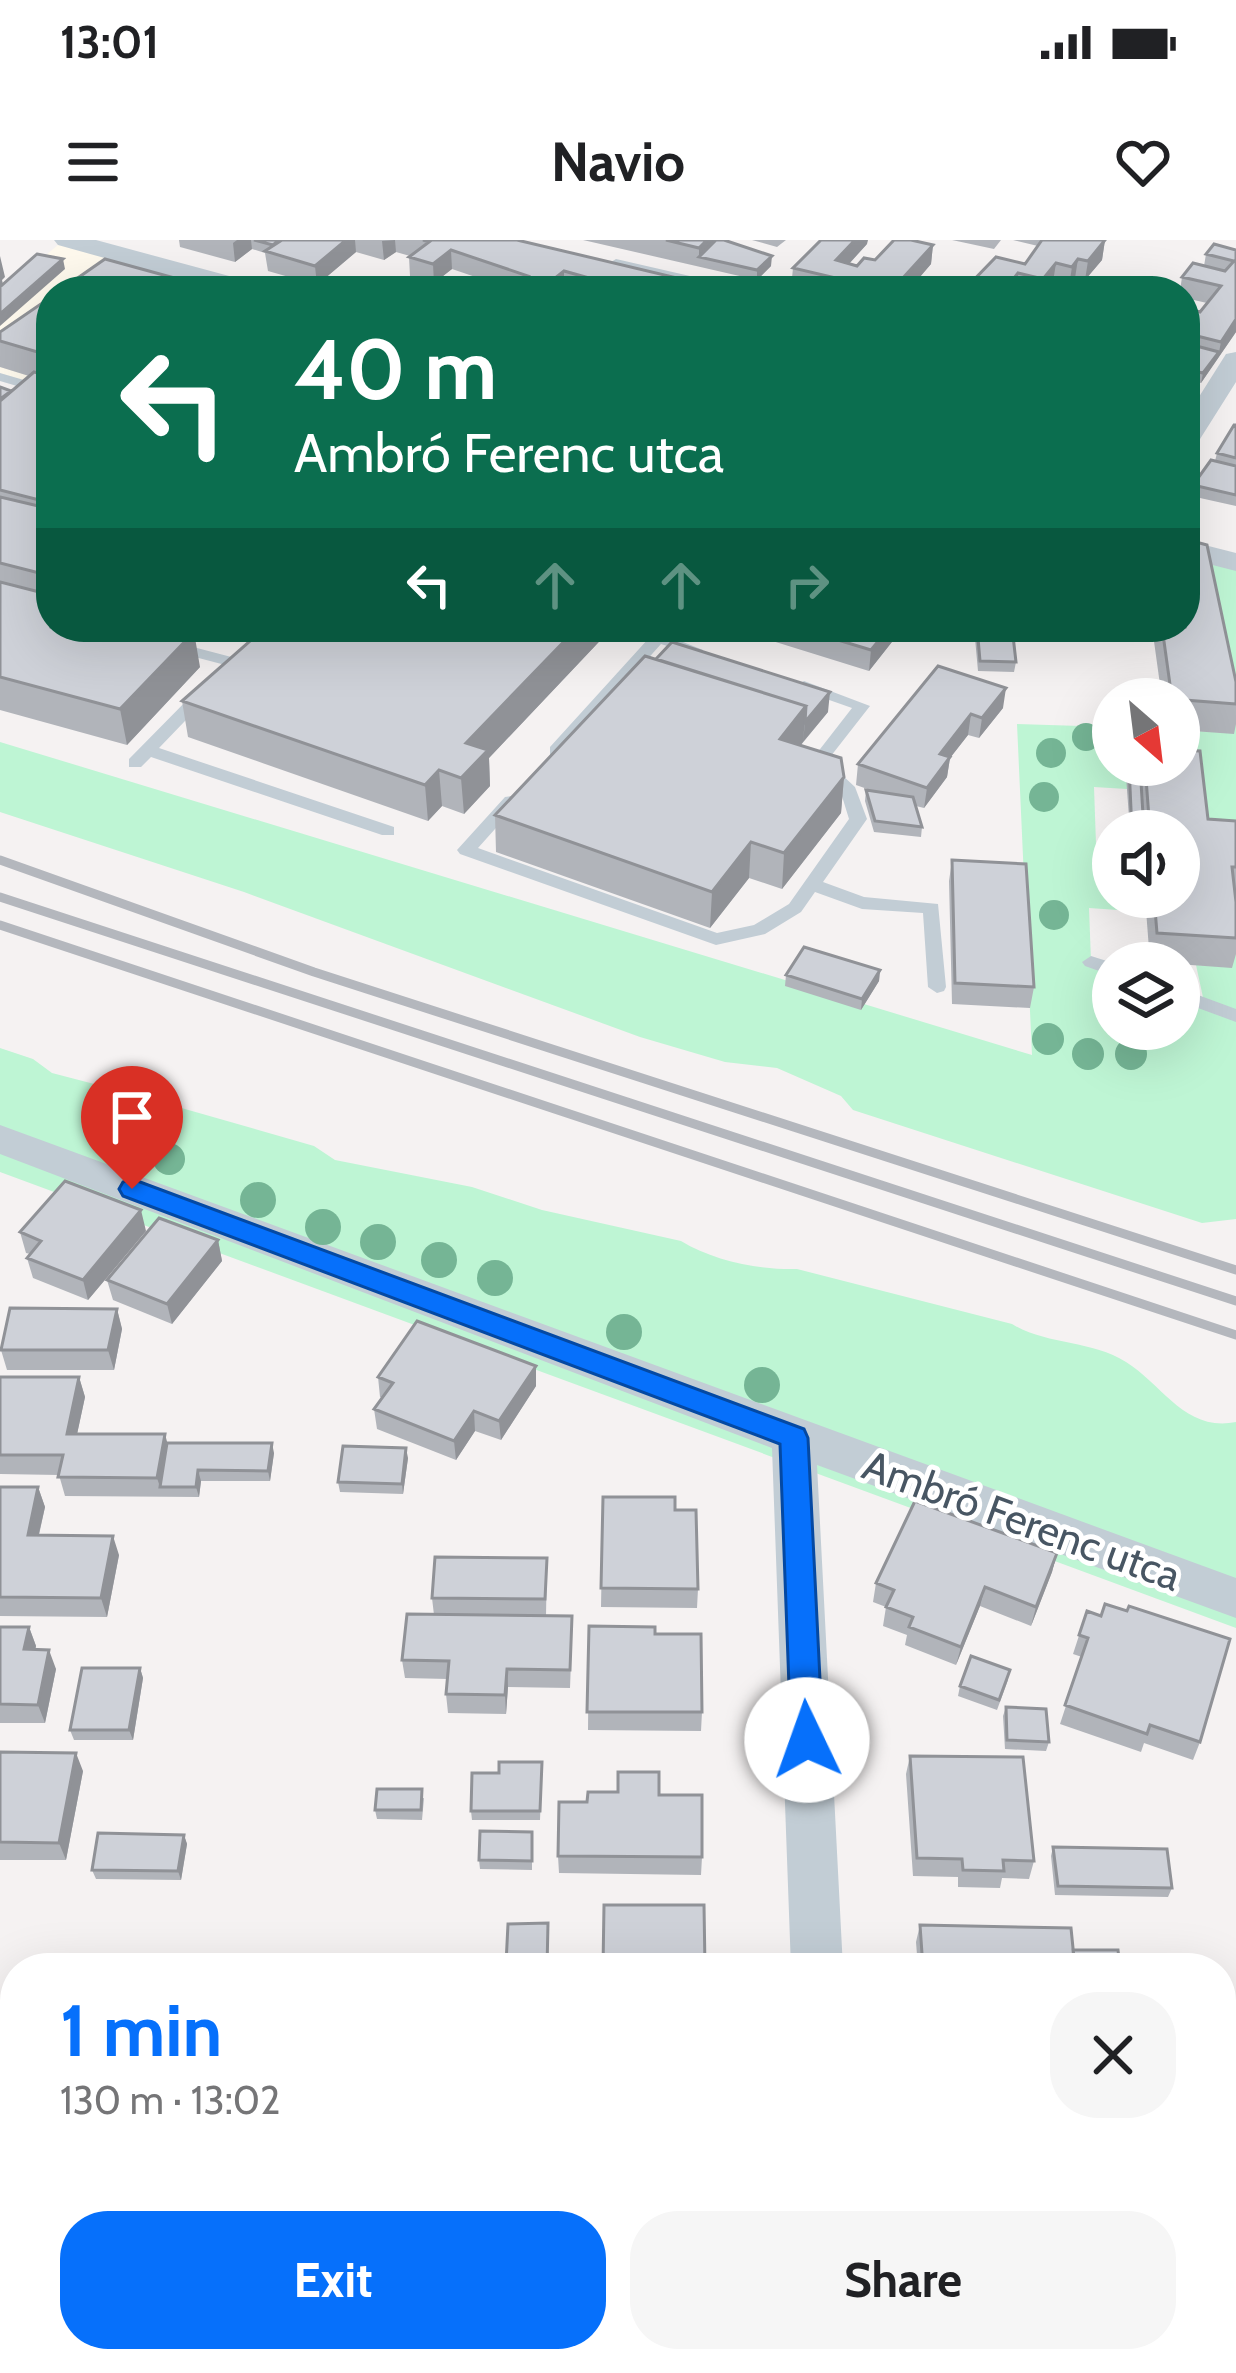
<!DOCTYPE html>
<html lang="en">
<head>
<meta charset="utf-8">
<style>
  :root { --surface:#fff; --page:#f6f6f6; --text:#202124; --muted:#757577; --accent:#0670fb }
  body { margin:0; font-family:Cabin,sans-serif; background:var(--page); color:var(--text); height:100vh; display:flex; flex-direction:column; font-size:45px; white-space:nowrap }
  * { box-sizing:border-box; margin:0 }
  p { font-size:39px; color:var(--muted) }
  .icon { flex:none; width:66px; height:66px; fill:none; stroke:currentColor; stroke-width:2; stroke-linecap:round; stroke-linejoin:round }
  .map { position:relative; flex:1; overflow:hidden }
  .panel { position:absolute; left:0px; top:1713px; width:1236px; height:420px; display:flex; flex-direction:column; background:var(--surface); border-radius:48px 48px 0 0; box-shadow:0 12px 48px #0002 }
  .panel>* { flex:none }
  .guide { position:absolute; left:36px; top:36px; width:1164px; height:366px; border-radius:48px; box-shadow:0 12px 48px #0002; background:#0b6e4f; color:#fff; overflow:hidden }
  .needle { width:78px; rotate:152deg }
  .fabs { position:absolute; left:1092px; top:438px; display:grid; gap:24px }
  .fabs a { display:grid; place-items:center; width:108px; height:108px; border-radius:50%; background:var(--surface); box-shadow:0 12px 48px #0002; font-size:60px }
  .pin { position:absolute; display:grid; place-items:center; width:102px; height:102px; color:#fff; margin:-123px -51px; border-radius:50% 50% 50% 0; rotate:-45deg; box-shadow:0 0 12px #0007 }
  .pin .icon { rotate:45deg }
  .me { position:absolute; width:132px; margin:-66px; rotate:357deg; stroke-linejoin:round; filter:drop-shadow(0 0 9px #0008) }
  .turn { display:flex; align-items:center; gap:42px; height:252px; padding:0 60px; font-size:54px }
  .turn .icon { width:156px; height:156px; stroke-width:2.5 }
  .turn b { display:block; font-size:84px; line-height:102px }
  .lanes { display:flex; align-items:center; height:114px; padding:0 60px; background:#0003; justify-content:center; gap:60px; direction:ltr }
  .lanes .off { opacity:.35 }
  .round { display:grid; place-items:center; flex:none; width:126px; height:126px; border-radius:48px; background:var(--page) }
  .overview { display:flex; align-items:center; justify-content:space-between; height:204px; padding:0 60px }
  h1 { font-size:72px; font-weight:700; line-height:90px; color:var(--accent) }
  .primary-button { display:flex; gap:24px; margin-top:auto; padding:24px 60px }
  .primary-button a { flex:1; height:138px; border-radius:48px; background:var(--accent); color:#fff; font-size:48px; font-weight:700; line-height:138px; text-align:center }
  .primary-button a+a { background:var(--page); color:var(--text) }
  .status { display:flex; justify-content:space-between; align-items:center; height:84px; padding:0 60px; background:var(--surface); direction:ltr }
  .status svg { height:33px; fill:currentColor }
  header { display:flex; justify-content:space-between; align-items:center; height:156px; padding:0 60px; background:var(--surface); font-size:54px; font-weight:700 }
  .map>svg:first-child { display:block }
  .commercial { fill:#fef9ed }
  .green { fill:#bef5d4 }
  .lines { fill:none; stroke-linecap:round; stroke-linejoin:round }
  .service { fill:#c2cdd5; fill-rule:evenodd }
  .minor { fill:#c2cdd5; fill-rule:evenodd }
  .rail { stroke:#b4b7bd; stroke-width:9 }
  .tree { fill:#75b595 }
  .wall { fill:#b1b4ba }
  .shaded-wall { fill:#909297 }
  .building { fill:#ced1d8; stroke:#909297; stroke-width:3 }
  .route { fill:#0670fb; stroke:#0449a3; stroke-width:3 }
  .labels { text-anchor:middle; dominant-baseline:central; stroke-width:10; stroke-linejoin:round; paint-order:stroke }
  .street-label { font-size:42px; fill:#485663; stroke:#fff }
</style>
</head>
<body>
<div class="status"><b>13:01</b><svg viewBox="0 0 49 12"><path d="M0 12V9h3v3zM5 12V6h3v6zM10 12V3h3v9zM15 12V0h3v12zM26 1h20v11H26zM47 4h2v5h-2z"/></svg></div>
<header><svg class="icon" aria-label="menu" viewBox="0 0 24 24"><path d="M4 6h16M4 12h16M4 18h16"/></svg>Navio<svg class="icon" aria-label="heart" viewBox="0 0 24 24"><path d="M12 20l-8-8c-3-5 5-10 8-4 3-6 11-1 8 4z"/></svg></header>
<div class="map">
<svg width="1236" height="2133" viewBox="0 0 1236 2133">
  <rect width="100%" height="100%" fill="#f5f2f2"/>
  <!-- commercial -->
  <path class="commercial" d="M59,4L228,51H51V155L0,140V54Z"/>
  <!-- green -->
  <path class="green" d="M1185,315L1236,329V586L1217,585L1127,536V549L1094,547L1096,604L1113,606V657H1145L1146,672L1089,668L1091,721L1113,730V789H1179V754L1204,762L1196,725L1232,727L1224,656L1236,657V979L1202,983L853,870L841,856L777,828L725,822L640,797L244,652L0,572V502L1032,815L1017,484L1113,487V525H1179V490L1233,493Z
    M0,808L33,819L52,833L121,851L138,862L171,865L314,906L335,920L472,947L542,970L681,1001C714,1021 759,1030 797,1029L1012,1084C1046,1105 1091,1100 1126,1122C1164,1146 1185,1192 1236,1182V1388L0,932Z"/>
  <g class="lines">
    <!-- service -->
    <path class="service" d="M0,133L51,148V156L0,141Z
      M659,387H676L668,396L703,410L695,415L661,404L562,515H550V507Z
      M174,402L239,419L241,422L233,427L168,410L166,407Z
      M804,441L870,466L827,521L855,547L867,579L823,642L864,657L938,664L946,747L944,751L937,753L928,747L923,673L862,669L815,652L801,672L765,694L716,705L460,614L457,610L505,557L511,556L520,561L478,608L717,693L754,685L789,664L849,579L841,553L810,522L852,468L798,449L796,446Z
      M204,447L210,449V455L159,508L394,587V595H382L151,517L141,527H129V519L198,449Z
      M1091,716L1113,723V736L1085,726L1082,722Z
      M1179,748L1236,769V782L1179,761Z"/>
    <!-- minor -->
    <path class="minor" d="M54,0H96L262,45L266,51H223L58,5Z
      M616,19L729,45L733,51H686L607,32L603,27Z
      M1236,112V142L1195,207L1185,210V179L1226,114Z
      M1185,300L1236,313V331L1185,318Z
      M0,885L1236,1338V1378L817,1225L843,1728H791L772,1208L0,914Z
      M806,2118H864L865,2133H807Z"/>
    <!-- rail -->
    <path class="rail" d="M0,620L314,732L1236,1030
      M0,657L1236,1061
      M0,685L1236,1095"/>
  </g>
  <!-- trees -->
  <g class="tree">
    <circle cx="1086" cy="497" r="14"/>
    <circle cx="1051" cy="513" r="15"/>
    <circle cx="1044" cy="557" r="15"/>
    <circle cx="1054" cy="675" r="15"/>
    <circle cx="1048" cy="799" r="16"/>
    <circle cx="1088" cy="814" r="16"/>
    <circle cx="1131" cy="814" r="16"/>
    <circle cx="169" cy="919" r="16"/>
    <circle cx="258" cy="960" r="18"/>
    <circle cx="323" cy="987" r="18"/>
    <circle cx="378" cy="1002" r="18"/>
    <circle cx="439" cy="1020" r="18"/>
    <circle cx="495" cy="1038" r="18"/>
    <circle cx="624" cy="1092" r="18"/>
    <circle cx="762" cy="1145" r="18"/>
  </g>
  <!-- wall -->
  <path class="wall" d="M179,0H517L691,51H509L511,49L452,29L434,43L410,36L409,17L410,16L396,12L384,20L356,12L317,45L268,31L265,13L252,9L235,22L180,7Z
    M583,0H727L771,26L757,40Z
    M752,0H786L777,7Z
    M952,0H1001L994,9Z
    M1013,0H1105L1102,20L1085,40L1075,38L1069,46L1053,42L1046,51H963L1025,24L1038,6Z
    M867,4L849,24L857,26L933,5L931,24L918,39L957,51H806L791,48L793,28Z
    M1236,10V92L1201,143L1185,140V68L1200,72L1207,63L1185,58V51H1180L1182,37L1204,26L1206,14Z
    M51,57V387L200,427L127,505L0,470V147L11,151L29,136L0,127V92Z
    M1236,185V266L1191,256L1193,245L1215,221L1217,213Z
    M266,387H613L489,518L490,546L464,574L442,566L428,581L188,497L182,461Z
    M727,387H900L899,393L869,431Z
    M974,387H1012L1016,422L1014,432L978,431Z
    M1152,387H1185L1236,442V484L1234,494L1179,490V459H1162Z
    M938,426L1003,468L979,498L968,495L950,518L947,537L924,568L916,566L922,587L921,597L874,592L865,561L866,550L873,551L856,545L858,524Z
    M828,472L801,505L844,537L841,573L782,649L749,638L710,688L496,612L495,575Z
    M1179,525L1208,579L1236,581V714L1232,728L1150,722L1145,657H1179V591H1130L1126,536L1129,526Z
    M952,620L1034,747L1030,768L952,764L949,641Z
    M880,730L879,741L861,770L785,746L786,735Z
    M146,991L88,1060L33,1038L27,1018L30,1014L26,1013L20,992Z
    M218,1000L222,1021L172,1084L113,1060L107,1040Z
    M117,1069L122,1089L114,1130H7L1,1110Z
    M0,1137H79L85,1157L77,1194L274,1213L270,1241H201L199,1257L65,1256L59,1235L0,1234Z
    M378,1137L536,1146L501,1200L475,1191L456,1220L377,1189L374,1169L382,1158L380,1157Z
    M408,1218L403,1254L340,1252L338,1242Z
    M0,1247H38L45,1267L39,1295L119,1315L107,1377L0,1376Z
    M603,1257L675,1270L698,1349L697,1368L601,1367Z
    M1057,1313L1052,1332L1031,1386L980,1366L956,1425L905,1405L907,1395L883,1386L886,1367L873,1362L876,1343Z
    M547,1318L546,1376L572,1395L570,1448L508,1447L506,1474L448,1473L446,1454L448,1439L405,1438L402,1420L434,1375L432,1358Z
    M1087,1371L1101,1376L1200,1502L1193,1520L1144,1503L1141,1512L1060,1484L1082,1417L1073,1414Z
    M589,1386L702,1472L701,1491L588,1490Z
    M0,1387H29L36,1406L35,1410L56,1429L45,1483H0Z
    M140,1428L143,1438L133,1500H74L70,1490Z
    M1008,1440L997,1470L958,1456L960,1446Z
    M1006,1467L1049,1502L1046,1511L1005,1509L1003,1476Z
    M0,1512L83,1531L66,1620H0Z
    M910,1516L1034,1621L1029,1639L1002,1638L1000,1648L958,1647V1637L913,1636L906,1534Z
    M542,1531L540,1580H472L471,1571L499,1533Z
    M424,1558L422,1580L377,1579L375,1570Z
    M587,1562L702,1617L701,1635L559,1633L558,1616Z
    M532,1592V1630L480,1629L479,1620Z
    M184,1595L187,1604L181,1640L96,1639L92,1630Z
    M1053,1607L1172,1648L1168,1657L1055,1655L1051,1616Z
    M920,1685L1073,1710L1120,1728H918L916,1702Z
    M0,1997L15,2118H91L88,2133H0Z
    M898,2118H1191L1193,2133H899Z"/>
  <!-- shaded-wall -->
  <path class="shaded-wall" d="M237,0H251L252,9L235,22L233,3Z
    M346,0H355L356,12L317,45L315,26Z
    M395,0L396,12L384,20L382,1Z
    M707,0H727L707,19L699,17V8Z
    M855,0H868L867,4L835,39L836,20Z
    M1105,0L1102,20L1085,40L1088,21Z
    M933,5L931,24L908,51H893Z
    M451,10L452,29L434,43L433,24Z
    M0,16L5,37L2,40L4,48L0,51Z
    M772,16L771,26L757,40V30Z
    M63,19L65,29L0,86V74Z
    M1078,19L1075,38L1069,46L1072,27Z
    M1056,23L1053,42L1046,51H1042L1043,39Z
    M564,31V51H539Z
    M1018,33L1016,51H1004Z
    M673,37V51H658Z
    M1236,79V92L1201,143L1203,133L1219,112L1221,102Z
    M578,387H613L489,518L490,546L464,574L461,538L466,503Z
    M890,387H900L899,393L869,431L871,410Z
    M194,392L200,427L127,505L120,469Z
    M1006,448L1003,468L979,498L982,478Z
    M830,452L828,472L803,502L805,482Z
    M806,466L803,502L778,535L780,499Z
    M971,474L968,495L950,518L947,537L924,568L927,548L940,514Z
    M439,530L442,566L428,581L425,545Z
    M844,537L841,573L782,649L784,613Z
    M751,602L749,638L710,688L712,652Z
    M880,730L879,741L861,770L862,759Z
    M141,970L146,991L88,1060L83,1040Z
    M218,1000L222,1021L172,1084L167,1064Z
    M117,1069L122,1089L114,1130L108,1110Z
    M536,1126V1146L501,1200L499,1181Z
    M79,1137L85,1157L73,1213L67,1194Z
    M474,1171L475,1191L456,1220L454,1201Z
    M165,1194L170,1213L160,1247L157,1238Z
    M272,1203L274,1213L270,1241L268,1231Z
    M406,1208L408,1218L403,1254L402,1244Z
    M198,1230L201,1241L199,1257L196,1247Z
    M38,1247L45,1267L34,1315L28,1295Z
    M113,1296L119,1315L107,1377L101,1358Z
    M1057,1313L1052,1332L1031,1386L1036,1367Z
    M985,1347L980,1366L956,1425L961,1407Z
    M29,1387L36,1406L31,1428L24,1409Z
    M49,1410L56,1429L45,1483L38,1465Z
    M140,1428L143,1438L133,1500L129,1490Z
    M507,1429L508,1447L506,1474L505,1455Z
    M76,1513L83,1531L66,1620L59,1603Z
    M184,1595L187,1604L181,1640L178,1631Z
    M81,2118H91L88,2133L79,2132Z
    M326,2118H332L330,2133H325Z"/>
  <!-- building -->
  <path class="building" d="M254,0H279L273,5Z
    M282,0H346L315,26L265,11Z
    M423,0H517L673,37L658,51H582L596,40L564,31L539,51H509L528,36L451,10L433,24L409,17L429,2Z
    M666,0H707L699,8Z
    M716,0H724L772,16L757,30L699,17Z
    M821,0H855L836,20L857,26L864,18L875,20L894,0H911L933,5L891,51L793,28Z
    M1042,0H1105L1088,21L1078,19L1072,27L1056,23L1043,39L1018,33L1004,51H963L996,17L1025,24Z
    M1214,4L1236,10V79L1221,102L1185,93V68L1200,72L1221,46L1182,37L1193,23L1225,31L1234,21L1206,14Z
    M37,14L63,19L0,74V47Z
    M105,19L222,51H59Z
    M911,38L958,49L955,51H900Z
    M673,47L691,51H668Z
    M713,47L733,51H708Z
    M51,57V116L0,101V92Z
    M1185,103L1219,112L1203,133L1185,129Z
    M34,132L51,136V263L0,250V161Z
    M0,147L11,151L0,159Z
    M1234,185H1236V218L1217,213Z
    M1211,220L1236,226V255L1193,245Z
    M0,257L51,269V336L0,323Z
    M1185,299L1207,305L1236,442V464L1172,459L1162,387H1185Z
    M0,342L51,355V387H176L194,392L120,469L0,437Z
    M266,387H578L466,503L488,510L461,538L439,530L425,545L182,461Z
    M795,387H890L871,410Z
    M977,387H1012L1016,422L980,421Z
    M672,402L830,452L805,482L806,466L656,419Z
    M645,416L806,466L780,499L841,518L844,537L784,613L751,602L712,652L495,575Z
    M938,426L1006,448L982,478L971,474L940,514L950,517L927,548L858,524Z
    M1179,510L1200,511L1208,579L1236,581V627H1232L1236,662V698L1157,693L1154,657H1179V591H1150L1145,525H1179Z
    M1129,526H1140L1144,591H1132Z
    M866,550L913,557L922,587L875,581Z
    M952,620L1026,624L1034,747L955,743Z
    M804,707L880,730L862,759L786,735Z
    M65,941L141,970L83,1040L27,1018L41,1001L20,992Z
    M159,978L218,1000L167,1064L107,1040Z
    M10,1068L117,1069L108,1110H1Z
    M417,1081L536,1126L499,1181L474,1171L454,1201L374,1169L393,1143L378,1137Z
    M0,1137H79L67,1194H165L157,1238L58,1237L63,1215H0Z
    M167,1203H272L268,1231L198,1230L196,1247H160Z
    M343,1206L406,1208L402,1244L338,1242Z
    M0,1247H38L28,1295L113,1296L101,1358L0,1357Z
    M603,1257H675V1270H696L698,1349L601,1348Z
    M915,1261L1057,1313L1036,1367L985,1347L961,1407L909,1387L913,1377L886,1367L894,1350L876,1343Z
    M435,1317L547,1318L545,1359L432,1358Z
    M1105,1364L1127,1371L1129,1366L1230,1399L1200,1502L1150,1485L1147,1494L1065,1465L1088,1398L1079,1395L1087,1371L1101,1376Z
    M407,1374L572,1376L570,1430L507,1429L505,1455L446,1454L449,1421L402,1420Z
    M589,1386L655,1387V1394H701L702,1472H587Z
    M0,1387H29L24,1409L49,1410L38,1465L0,1464Z
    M971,1416L1010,1430L999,1460L960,1446Z
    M82,1428H140L129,1490H70Z
    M1006,1467L1046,1469L1049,1502L1007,1500Z
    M0,1512L76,1513L59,1603L0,1602Z
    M910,1516L1023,1517L1034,1621L1003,1620L1004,1631L963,1630L962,1619L917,1618Z
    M499,1522H542L540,1571H471L472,1533H499Z
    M618,1532H659V1555H702V1617L558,1616L559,1562H587L588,1552H618Z
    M377,1549H422L421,1570H375Z
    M480,1591L532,1592V1621L479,1620Z
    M98,1593L184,1595L178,1631L92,1630Z
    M1053,1607L1167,1609L1172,1648L1058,1646Z
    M604,1665H704L705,1728H603Z
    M548,1683L547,1728H422V1723L506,1724L508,1684Z
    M920,1685L1071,1688L1075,1728H923Z
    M1073,1710H1118L1120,1728H1075Z
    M1221,1883L1228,1932H1221Z
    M0,1997H15V2118H81L79,2132L0,2131Z
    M145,2118H326L325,2133H143Z
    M431,2118H545V2133H430Z
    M612,2118H772V2133H612Z
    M905,2118H1191L1193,2133H906Z"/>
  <!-- route -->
  <path class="route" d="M132,939L804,1189L808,1198L823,1500L818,1510L807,1514L796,1510L791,1500L780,1204L123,956L119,949L123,942Z"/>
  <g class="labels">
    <!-- street labels -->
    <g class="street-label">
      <text transform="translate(1022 1280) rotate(20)">Ambró Ferenc utca</text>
    </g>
  </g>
</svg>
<div class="fabs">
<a><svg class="needle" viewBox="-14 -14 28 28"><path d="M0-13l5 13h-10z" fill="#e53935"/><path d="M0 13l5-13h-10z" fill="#757577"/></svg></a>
<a><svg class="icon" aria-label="sound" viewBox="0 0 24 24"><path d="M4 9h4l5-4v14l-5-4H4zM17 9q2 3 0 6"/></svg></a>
<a><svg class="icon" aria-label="layers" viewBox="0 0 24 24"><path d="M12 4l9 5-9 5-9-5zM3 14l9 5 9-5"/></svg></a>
</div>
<div class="pin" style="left:132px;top:949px;background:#d93025"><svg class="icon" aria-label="arrive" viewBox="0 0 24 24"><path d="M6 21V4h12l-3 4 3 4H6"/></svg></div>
<svg class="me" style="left:807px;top:1500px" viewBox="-20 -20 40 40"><circle r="19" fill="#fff"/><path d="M0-13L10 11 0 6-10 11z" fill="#0670fb"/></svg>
<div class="guide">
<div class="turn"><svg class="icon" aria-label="left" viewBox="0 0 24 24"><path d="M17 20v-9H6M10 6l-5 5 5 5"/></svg><div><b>40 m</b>Ambró Ferenc utca</div></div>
<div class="lanes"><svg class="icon" aria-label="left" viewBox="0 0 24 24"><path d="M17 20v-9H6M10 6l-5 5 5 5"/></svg><svg class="icon off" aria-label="ahead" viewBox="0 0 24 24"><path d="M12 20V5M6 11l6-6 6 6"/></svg><svg class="icon off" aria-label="ahead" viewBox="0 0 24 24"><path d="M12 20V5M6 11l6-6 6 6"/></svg><svg class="icon off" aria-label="right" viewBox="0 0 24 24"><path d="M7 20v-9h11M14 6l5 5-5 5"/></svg></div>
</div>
<section class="panel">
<div class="overview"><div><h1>1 min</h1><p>130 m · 13:02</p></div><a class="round"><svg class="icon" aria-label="close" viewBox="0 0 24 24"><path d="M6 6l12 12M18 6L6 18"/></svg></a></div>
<div class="primary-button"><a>Exit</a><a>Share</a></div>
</section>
</div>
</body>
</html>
